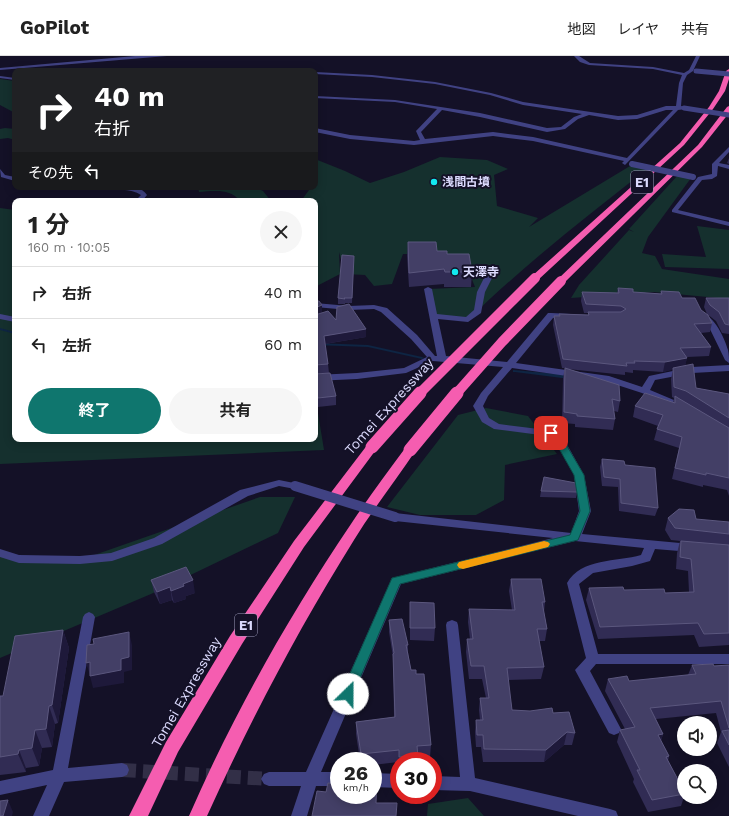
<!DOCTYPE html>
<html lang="ja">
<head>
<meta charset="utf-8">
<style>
  :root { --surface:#fff; --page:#f6f6f6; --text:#222; --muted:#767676; --line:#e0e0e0; --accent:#0f766e }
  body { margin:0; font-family:"Work Sans","Noto Sans JP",sans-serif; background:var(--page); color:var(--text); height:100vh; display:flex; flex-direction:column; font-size:15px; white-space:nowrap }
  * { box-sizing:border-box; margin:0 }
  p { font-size:13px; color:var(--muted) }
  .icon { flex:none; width:22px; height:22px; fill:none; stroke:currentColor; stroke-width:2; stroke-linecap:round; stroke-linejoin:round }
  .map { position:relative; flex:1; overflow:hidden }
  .drawer { position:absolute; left:12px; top:142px; width:306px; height:244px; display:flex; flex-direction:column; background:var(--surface); border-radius:8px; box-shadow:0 2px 10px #0003 }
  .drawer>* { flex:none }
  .top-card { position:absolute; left:12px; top:12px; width:306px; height:122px; border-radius:8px; box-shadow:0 2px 10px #0003; background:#202124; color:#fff; overflow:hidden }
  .tools { position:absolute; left:677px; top:660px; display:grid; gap:8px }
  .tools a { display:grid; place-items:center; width:40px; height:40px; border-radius:50%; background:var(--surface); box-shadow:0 2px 10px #0003; font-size:20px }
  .speed { position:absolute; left:330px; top:696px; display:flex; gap:8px; font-size:20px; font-weight:700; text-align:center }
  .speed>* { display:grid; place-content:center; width:52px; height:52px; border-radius:50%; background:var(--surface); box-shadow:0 2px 10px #0003; line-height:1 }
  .speed small { font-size:10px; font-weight:400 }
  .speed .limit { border:6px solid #d22; background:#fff; color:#111 }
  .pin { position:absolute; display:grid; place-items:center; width:34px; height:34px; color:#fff; margin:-17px; border-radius:8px; box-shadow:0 2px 6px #0006 }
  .me { position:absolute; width:44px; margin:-22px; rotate:23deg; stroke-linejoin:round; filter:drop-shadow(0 0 3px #0008) }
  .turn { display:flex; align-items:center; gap:14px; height:84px; padding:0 16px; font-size:18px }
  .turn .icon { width:52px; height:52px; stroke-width:2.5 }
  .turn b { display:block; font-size:28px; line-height:34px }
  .then { display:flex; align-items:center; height:38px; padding:0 16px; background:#0003; gap:8px; font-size:15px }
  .round { display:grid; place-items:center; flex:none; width:42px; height:42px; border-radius:21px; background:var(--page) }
  .head { display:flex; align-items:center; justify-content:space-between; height:68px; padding:0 16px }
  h1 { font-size:24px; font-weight:700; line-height:30px }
  .action { display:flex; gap:8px; margin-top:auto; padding:8px 16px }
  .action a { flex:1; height:46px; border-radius:24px; background:var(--accent); color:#fff; font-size:16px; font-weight:700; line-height:46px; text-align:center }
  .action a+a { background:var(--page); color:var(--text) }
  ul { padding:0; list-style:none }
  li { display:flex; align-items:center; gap:12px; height:52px; padding:0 16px; border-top:1px solid var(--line) }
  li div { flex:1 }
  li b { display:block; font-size:15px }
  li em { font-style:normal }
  header { display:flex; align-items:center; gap:24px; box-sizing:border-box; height:56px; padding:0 20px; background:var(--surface); border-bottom:1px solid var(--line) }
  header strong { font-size:19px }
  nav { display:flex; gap:22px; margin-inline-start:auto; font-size:14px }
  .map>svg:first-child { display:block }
  .green { fill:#15302e }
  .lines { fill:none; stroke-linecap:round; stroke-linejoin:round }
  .stream { fill:#0e2543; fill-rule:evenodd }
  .street-tunnel { stroke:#322f47; stroke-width:14; stroke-dasharray:14 7; stroke-linecap:butt }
  .street { fill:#404283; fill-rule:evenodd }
  .highway { fill:#f55db0; fill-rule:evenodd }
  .street-bridge-far2 { stroke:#404283; stroke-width:5 }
  .street-bridge-far1 { stroke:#404283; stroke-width:6 }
  .street-bridge { stroke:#404283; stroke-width:10 }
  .highway-bridge-far1 { stroke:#f55db0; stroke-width:10 }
  .highway-bridge { stroke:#f55db0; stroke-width:13 }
  .wall { fill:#312c54 }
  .shaded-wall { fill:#1e193a }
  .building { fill:#433f66; stroke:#5b577e }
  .route { fill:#0f766e; stroke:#0a4d48 }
  .slow { fill:#f59e0b }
  .poi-dot { fill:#12e9f0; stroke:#141127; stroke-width:1.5 }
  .labels { text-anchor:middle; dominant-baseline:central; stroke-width:4; stroke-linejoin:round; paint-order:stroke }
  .far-poi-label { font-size:12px; font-weight:bold; fill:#dbdafd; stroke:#141127; text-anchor:start }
  .shield { fill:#141127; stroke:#9f9ebd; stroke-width:1 }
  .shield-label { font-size:13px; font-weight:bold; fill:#dbdafd }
  .street-label { font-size:14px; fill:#dbdafd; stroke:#141127 }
</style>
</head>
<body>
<header>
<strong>GoPilot</strong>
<nav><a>地図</a><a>レイヤ</a><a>共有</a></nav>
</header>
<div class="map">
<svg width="729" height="760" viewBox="0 0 729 760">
  <rect width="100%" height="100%" fill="#141127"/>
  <!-- green -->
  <path class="green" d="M0,23L15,25V57L0,49Z
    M5,72L15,73V84L8,82L0,83V73Z
    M440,101L487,104L508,113L494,119L497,150L538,162L529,171L630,110L647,113C586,161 524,209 468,264L432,258L428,233L475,231L467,211L423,198H403L392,228L374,230L365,219L345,218L339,196L340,218L315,231V145H301L309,134L305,131H315V103L345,115L370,127L404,116Z
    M678,119L691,122L648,181L642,197L655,200L662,213L729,223V243L654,236L571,242L579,229L629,174L634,176L629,173Z
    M198,131H254L263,135L271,145H240C230,132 214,135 199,136Z
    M0,152L15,154V383H315V357H318L324,394L0,408Z
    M697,170L729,174V213L665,211L662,198L706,201Z
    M486,352L528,360L557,398L505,409L504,444L476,459H420L387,451L458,359Z
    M260,441H295L278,477L151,538L0,602V496L19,503L80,504Z
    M468,742L484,760H427L428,748Z"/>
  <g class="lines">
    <!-- stream -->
    <path class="stream" d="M0,272L15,276V278L0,274Z
      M315,287L368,289L422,301L424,302L422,303L368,291L315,289Z
      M513,314L570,319L573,321L570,323L515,316H513Z"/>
    <!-- street-tunnel -->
    <path class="street-tunnel" d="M122,714L269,723"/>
    <!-- street -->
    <path class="street" d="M135,0H167L0,14V12Z
      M574,0H579L590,7L653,11L684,17L689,14L696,0H700L693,15L687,19L683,27L681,50L686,51V53L678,54L625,109L622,107L624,105L533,85L493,80L414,89L350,83L315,76V72L350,79L414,85L420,84L416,75L437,53L395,46L315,42V40L395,44L480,57L547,72L561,71L574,61L582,58L523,49L490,39L435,28L372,21L315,18V16L372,19L435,26L491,37L523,46L618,60L637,59L666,50H676L679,27L682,19L653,13L589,9L580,6ZM442,54L480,61L547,76L565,73L578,63L589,59L618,64L637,63L666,54H673L627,102L533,81L493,76L425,83L421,76Z
      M0,20L15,22V24L0,22Z
      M729,91V96L719,107L729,109V113L718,110L717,120L712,123L702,124L678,154L729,166V170L672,156V154L698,121L712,118V108Z
      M0,113L5,119L15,121V125L1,121Z
      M99,131C113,131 139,126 147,139L142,145H135L141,139C131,132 114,134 102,133Z
      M488,214H494L495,216L485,236L481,257L468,266L438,263L446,300L507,306L548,257H551L571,258L575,260L571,262H553L516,307L609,320L642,331L649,320L692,311L729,309V315L692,317L655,324L650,334L681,347L683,349L678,352L642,337L608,326L512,312L488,340L483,350L489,362L499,368L555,375L565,385L584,419L591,455L582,478L691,488L695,489L697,492L695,495L691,496L655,493L650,505L632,510L593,517L579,528L598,598H729V608H596L590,615L621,673L619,677L614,679L609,677L575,614L586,602L567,527C581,502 617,506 641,499L644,492L575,485L401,528L321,716H339V730H316L307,760H291L301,730H269L264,728L261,723L264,718L269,716H306L392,522L553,482L395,465L391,464L389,461L391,458L395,457L571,477L579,455L574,419L557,389L548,380L494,373L482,366L473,350L481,337L503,311L433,305L406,317L357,323L315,325V319L357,317L404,312L427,301L411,283L381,256L374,253L349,254L315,251V247L349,250L374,249L387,252L417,279L435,300H437L424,233L428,231L432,233L437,258L466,261L474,254L477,236Z
      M0,258L15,261V266L0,263Z
      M700,258C713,256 725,283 728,294C729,298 729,303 729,307L725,304L707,267L699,260Z
      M279,424L299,428L300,430L299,432L295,433L279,430L248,440L162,488L112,505L80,508L19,507L0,501V493L19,499L80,500L111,497L154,482L240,434Z
      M89,556L93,558L95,561L68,712L122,707L127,709L129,714L127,719L122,721L64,726L49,760H33L47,729L0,739V725L53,714L83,561L85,558Z
      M452,564L457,566L458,569L475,722L610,753L616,755L618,760H578L470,735L433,734V720L460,721L446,569L447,566Z
      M373,717L399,718V732L373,731Z"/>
    <!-- highway -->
    <path class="highway" d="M729,13V23L725,35L713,53L684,89L538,224H532L530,222L532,220L680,87L709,51L719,35L726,15Z
      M729,50V57L702,91L564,227H558L556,225L558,223L698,89L727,51Z
      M372,387L376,388L378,391L304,491L242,588L178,696L148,760H129L166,686L230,580L294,485L368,388Z
      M410,390L414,391L416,394C396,424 373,453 354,484C299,572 250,665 207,760H189C233,659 289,560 351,468C368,442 387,417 406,391Z"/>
    <!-- street-bridge-far2 -->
    <path class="street-bridge-far2" d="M696,15L729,18
      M684,52L729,59"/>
    <!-- street-bridge-far1 -->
    <path class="street-bridge-far1" d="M632,108L693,121"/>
    <!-- street-bridge -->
    <path class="street-bridge" d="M295,430L395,461"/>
    <!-- highway-bridge-far1 -->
    <path class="highway-bridge-far1" d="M419,338L535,222
      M456,338L502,286L561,225"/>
    <!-- highway-bridge -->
    <path class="highway-bridge" d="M372,391L420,337
      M410,394L457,337"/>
  </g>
  <!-- wall -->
  <path class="wall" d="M729,102V108L727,107Z
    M408,186L447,198L472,216L471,231H444V228L409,231L407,200Z
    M354,200L352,247H345V248H338V242Z
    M618,232L633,236L660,238L661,235L682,242L701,254L712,267L710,276L701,277L711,291L709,300L687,301L685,310L696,332L729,338V440L727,434L703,429V431L672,423L679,392L654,384L657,373L658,370L633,361L635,350L673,346L674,342L672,341L671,323L673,313L663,316L633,314V317L625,316V319L568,313L620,345L618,356L614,355L615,363L613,374L575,371V368L562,367L563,322L565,312H562L553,269L554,260H559V258L588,259V257H584L581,245L582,236L617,237Z
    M706,242H729V278L722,277L716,265L707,258L704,251Z
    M315,245L322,257L366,281L325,288L328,308L329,317L315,318Z
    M315,318L336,340V349L318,351L315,337Z
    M602,403L625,409L658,452L655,460L619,455L618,431L602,430L600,411Z
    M541,435L577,436L576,442L540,441Z
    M668,462L696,463L729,478V589L699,591L694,579L598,583L586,544L589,532L665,537L689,536L688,515L676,513L677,497L680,485L671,484L665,474Z
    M511,523L545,546L544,556L547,573L545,585H539L544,611L541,623L508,624L512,654L553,657L575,677L572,689H564L544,706H483L481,691H476L475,676L476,664H480L479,654L480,642H486L482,623H469L466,596L467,583H470L468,566L469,553L512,554L509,535Z
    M151,524L195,537L186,540V543L174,547L172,544L160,548L154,536Z
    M410,546L435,572L434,585L410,584Z
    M389,564L408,589V596L411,614L416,618L431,689L430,701L418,702V705H399V713L398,706L373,709V705H360L356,678V666L394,661L393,601L389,576Z
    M63,574L69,592L58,667L55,668L52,691L42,692L39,710L26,712V716L0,719V640H3Z
    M692,609L714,610L729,609V711L717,687L721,676L716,657L656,663L663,678L661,685L669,700L668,705L684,735V741L681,750L648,756L633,726L634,723L617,686L620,674L625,673L605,635L608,623L629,625L688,619Z"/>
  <!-- shaded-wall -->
  <path class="shaded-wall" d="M322,249V257L315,260V252Z
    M366,273V281L324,288V280Z
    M687,302L685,311L663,316L665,306Z
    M193,524L195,537L186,540V543L174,547L171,535L183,528Z
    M170,531L172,544L160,548L157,536Z
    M63,574L69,592L58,667L52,649Z
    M129,576L132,589V614L124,616V627L93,632L90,620L121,603Z
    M90,606V619L86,607Z
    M49,650L55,668L52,691L46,673Z
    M35,674L42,692L39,710L32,692Z
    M567,676L564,689L544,706L546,694Z
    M663,678L659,690L658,679Z
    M19,694L26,712V716L18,698Z
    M8,744L13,756L12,760H3Z"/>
  <!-- building -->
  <path class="building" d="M408,186H436L437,195H447V198H469L472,216H445L444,213L409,217Z
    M342,199L354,200L352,242H344L345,243L338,242Z
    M618,232L633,233V236L662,238L661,235L679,236L682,242H695L701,254L708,259L712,267L694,268L711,291L680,292L687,302L665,306L634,305L635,307H626L627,310L563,303L554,260H560L559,258L589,259L588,256H621L626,253L621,250L586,248L582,236L619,237Z
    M706,242H729V269L725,268L719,256L710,249Z
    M315,245H319L322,249L315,252Z
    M349,248L366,273L324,280L328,308L315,309V259L328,255L336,264L337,251Z
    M693,308L696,332L729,338V362L686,335L674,331L673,312Z
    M565,312L619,329L620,345L612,343L615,363L577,360V358L564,356Z
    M330,317L336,340L318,342L315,330V318Z
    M645,337L675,347V340L678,342L729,372V422L706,417V419L675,412L682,381L657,373L663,359L635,350Z
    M602,403L624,405L625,409L655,412L658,452L621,447L620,423L604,421Z
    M544,421L576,427L577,436L541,435Z
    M679,453L694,454L696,463L729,466V478L675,472L668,462Z
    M681,485L729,489V577L704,578L698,567L600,571L589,532L623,531L624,534L664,533L665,537L694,536L691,503L680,501Z
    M186,511L193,524L183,528L184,530L171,535L170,531L157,536L151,524Z
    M511,523H541L545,546H542L547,573H537L544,611L507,612L512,654L530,655L552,652L553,657L569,656L575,677L567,676L546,694L484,693L483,679H477L476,664H483L480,642H489L484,610H471L467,583H473L469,553L515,554Z
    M410,546L434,547L435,572H410Z
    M402,563L408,589H406L411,614H416V618H424L431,689L417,690L418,701H399V694L361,698L356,666L395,661L393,598L394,597L389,564Z
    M63,574L52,649L49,650L46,673L35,674L32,692L19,694L18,698L0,701V640H3L15,580Z
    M129,576V601L121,603V614L90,620V606L86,607L87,589L94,588L93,583Z
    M713,608L714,610L729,609V672L721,645L650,652L663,678L658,679L669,700L666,701L684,735V738L652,744L637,714H640L620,674L635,671L608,623L627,620L629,625L696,618L692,609Z
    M729,674V689L722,675Z
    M373,724H377L376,747H397L396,760H312L317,735L326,736L328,727L339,728V739H373Z
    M8,744L3,760H0V745Z"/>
  <!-- route -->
  <path class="route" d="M551,374L554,375L564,385L584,419L590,455L578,484L400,528L352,641L348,643L343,641L341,638L392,522L570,479L580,455L574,419L557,389L546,377Z"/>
  <!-- slow -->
  <path class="slow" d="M544,485L548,486L550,488L548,491L463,513L459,512L457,509L459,506L463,505Z"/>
  <!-- markers -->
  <g class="poi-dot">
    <circle cx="434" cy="126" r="4"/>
    <circle cx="455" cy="216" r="4"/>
  </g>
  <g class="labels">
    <!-- far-poi labels -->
    <g class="far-poi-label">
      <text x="442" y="126">浅間古墳</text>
      <text x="463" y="216">天澤寺</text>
    </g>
    <!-- shield labels -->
    <g class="shield">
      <rect x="631" y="115" width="22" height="22" rx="3"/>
      <rect x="235" y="558" width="22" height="22" rx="3"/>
    </g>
    <g class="shield-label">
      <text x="642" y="126">E1</text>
      <text x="246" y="569">E1</text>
    </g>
    <!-- street labels -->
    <g class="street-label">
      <text transform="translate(389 350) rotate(-48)">Tomei Expressway</text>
      <text transform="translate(186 636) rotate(-60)">Tomei Expressway</text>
    </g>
  </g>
</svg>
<div class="tools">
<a><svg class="icon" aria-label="sound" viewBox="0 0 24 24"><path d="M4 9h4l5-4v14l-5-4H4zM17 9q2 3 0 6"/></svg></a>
<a><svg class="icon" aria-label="search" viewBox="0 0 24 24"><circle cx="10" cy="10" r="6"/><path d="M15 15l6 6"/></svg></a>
</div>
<div class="speed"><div>26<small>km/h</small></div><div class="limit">30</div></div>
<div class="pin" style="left:551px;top:377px;background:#d93025"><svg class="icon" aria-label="arrive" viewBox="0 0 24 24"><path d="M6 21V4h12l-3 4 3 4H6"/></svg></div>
<svg class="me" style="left:348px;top:638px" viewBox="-20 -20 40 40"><circle r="19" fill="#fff"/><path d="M0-13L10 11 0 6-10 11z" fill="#0f766e"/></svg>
<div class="top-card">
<div class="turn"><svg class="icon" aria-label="right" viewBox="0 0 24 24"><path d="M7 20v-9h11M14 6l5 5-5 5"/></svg><div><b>40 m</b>右折</div></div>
<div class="then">その先<svg class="icon" aria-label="left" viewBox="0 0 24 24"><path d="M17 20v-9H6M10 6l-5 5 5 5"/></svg></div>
</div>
<section class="drawer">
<div class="head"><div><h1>1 分</h1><p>160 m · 10:05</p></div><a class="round"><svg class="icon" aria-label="close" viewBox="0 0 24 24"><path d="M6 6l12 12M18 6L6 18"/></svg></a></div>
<ul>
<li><svg class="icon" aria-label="right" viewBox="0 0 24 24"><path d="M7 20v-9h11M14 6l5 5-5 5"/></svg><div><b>右折</b></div><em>40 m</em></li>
<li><svg class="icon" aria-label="left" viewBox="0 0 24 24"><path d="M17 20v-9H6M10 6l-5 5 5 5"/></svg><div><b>左折</b></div><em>60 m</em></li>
</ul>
<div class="action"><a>終了</a><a>共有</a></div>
</section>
</div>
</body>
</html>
